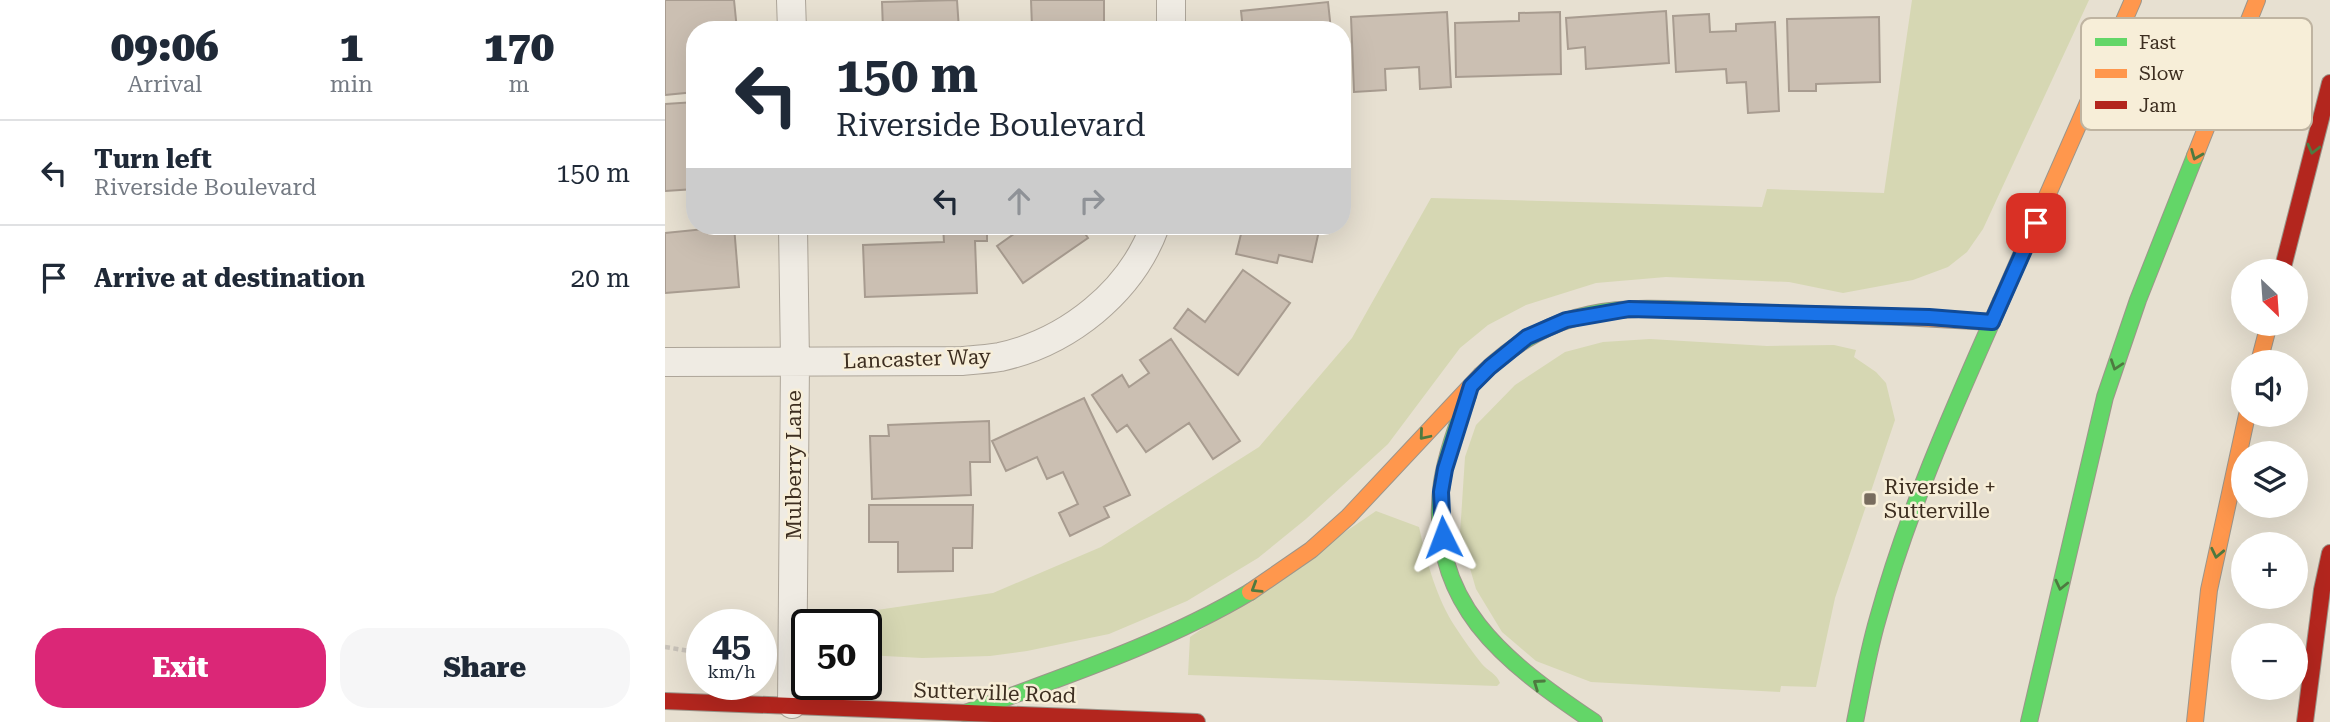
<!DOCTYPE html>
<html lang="en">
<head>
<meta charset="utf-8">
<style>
  :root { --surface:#fff; --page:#f6f6f7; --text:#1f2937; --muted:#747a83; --line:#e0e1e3; --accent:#db2777 }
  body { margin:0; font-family:"Roboto Serif",serif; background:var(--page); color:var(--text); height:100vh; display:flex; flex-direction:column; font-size:26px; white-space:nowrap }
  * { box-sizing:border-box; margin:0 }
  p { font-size:23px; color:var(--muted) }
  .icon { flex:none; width:38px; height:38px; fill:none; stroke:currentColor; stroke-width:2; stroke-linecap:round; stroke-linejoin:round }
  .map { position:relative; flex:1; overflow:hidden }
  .sheet { display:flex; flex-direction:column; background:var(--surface); width:665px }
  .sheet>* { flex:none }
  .guide { position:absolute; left:21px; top:21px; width:665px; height:214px; border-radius:28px; box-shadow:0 7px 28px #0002; background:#fff; color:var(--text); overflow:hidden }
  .needle { width:46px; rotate:155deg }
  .controls { position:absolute; left:1566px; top:259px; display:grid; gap:14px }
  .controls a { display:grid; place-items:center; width:77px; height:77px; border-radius:50%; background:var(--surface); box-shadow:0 7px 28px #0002; font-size:35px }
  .speed { position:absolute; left:21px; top:609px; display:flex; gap:14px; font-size:35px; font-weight:700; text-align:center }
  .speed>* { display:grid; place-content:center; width:91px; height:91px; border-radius:50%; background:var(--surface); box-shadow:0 7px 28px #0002; line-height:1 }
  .speed small { font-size:18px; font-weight:400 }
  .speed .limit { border:4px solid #111; border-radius:10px; background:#fff; color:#111 }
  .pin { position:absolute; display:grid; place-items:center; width:60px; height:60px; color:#fff; margin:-30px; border-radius:14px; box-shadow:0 4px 10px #0006 }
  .me { position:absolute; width:77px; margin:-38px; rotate:357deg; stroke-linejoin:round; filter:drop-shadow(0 0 5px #0008) }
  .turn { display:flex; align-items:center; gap:24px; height:147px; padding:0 35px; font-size:32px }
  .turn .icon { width:91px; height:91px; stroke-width:2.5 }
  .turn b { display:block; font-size:49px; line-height:60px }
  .lanes { display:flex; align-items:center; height:66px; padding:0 35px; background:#0003; justify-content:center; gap:35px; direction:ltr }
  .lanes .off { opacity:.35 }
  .eta { display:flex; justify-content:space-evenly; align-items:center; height:119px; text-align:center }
  .eta b { font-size:42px; font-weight:800; line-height:49px }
  .action { display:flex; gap:14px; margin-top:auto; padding:14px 35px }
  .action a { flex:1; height:80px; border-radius:28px; background:var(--accent); color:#fff; font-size:28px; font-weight:800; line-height:80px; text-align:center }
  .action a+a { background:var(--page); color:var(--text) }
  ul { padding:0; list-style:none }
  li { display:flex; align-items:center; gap:21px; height:105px; padding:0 35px; border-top:2px solid var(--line) }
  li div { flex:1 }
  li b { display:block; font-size:26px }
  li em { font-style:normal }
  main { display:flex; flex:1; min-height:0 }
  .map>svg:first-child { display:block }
  .green { fill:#d6d7b3 }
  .building { fill:#cbbfb2; stroke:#a89c90; stroke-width:2 }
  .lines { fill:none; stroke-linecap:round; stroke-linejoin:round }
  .street-casing { stroke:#ada599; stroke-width:30 }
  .fast-casing { stroke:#9c958a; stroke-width:18 }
  .slow-casing { stroke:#9c958a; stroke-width:18 }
  .jam-casing { stroke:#9c958a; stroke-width:18 }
  .path { stroke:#c8c2b9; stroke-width:4.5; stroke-dasharray:5 3.5; stroke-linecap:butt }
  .street { stroke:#efebe3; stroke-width:28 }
  .fast { stroke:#63d668; stroke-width:16 }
  .slow { stroke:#ff974d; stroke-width:16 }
  .jam { stroke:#b3261e; stroke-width:16 }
  .oneway { stroke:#4e7a40 }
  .route-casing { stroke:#114b97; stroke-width:18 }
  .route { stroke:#1a73e8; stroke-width:12 }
  .poi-dot { fill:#786c5e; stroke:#f7eed8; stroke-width:2.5 }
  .labels { text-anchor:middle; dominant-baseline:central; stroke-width:5; stroke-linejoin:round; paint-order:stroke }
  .street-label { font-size:21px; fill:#3d2e20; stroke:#f7eed8 }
  .poi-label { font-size:21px; fill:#3d2e20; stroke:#f7eed8; text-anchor:start }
  .key { fill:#f7eed8; stroke:#bfb4a1; stroke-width:2 }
  .key-label { font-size:19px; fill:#3d2e20 }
</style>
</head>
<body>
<main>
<section class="sheet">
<div class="eta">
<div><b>09:06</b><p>Arrival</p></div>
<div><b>1</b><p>min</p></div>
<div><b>170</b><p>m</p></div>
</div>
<ul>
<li><svg class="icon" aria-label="left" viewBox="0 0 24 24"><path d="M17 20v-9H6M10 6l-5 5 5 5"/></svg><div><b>Turn left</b><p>Riverside Boulevard</p></div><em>150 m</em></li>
<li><svg class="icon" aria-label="arrive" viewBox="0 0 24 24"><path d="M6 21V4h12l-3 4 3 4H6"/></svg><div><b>Arrive at destination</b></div><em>20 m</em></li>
</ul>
<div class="action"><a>Exit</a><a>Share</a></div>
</section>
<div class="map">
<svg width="1665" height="722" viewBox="0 0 1665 722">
  <rect width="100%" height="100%" fill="#e7e0d1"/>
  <!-- green -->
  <path class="green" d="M1247,0H1424L1318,229L1302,252L1283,267L1248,280L1178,293L1124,282L1001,277L931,283L861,305L823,325L795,348L723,444L641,519L593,558L522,601L444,634L362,651L325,656L257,658L201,655V625H157V618L328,593L436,547L594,447L687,338L766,198L1097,207L1102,189L1219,193Z
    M985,339L1102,346L1169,345L1191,350L1189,357L1211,372L1221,383L1230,420L1170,598L1151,687L1116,686L1115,692L926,682L871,661L837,632L811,589L795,534L800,457L811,425L850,385L900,352L938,342Z
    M711,511L754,527C762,562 771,598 791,628C799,640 808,653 817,664C823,671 832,674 835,683L832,686L523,675L525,637Z"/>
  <!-- building -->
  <path class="building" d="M0,0H69L72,30H30V92L0,95Z
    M292,0L294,30H218L217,2Z
    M366,0H439V30H393V26L367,27Z
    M663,2L666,30H578L576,11Z
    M1001,11L1004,63L921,69L920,47L903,49L901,18Z
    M782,12L786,87L755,89L754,67L720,69L721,90L689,92L686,17Z
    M895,12L896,74L791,77L790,23L854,21V13Z
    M1044,14L1045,32L1071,31V24L1110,22L1114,111L1083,113L1081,82L1062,83L1061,69L1011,72L1008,16Z
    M1214,17L1215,82L1151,84V91H1124L1122,19Z
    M30,102V189L0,191V104Z
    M69,226L74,287L0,293V233Z
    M278,226H322V241H310L312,293L200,297L198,245L279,242Z
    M360,226H415L423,238L358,283L332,246Z
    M578,226H655L647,262L614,255L612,263L571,254Z
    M578,270L625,303L573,375L509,328L523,309L540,322Z
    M506,339L575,441L548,459L524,423L481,452L462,425L452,432L427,395L457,375L464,387L484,373L475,360Z
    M419,398L465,495L439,507L444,517L405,536L394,513L413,504L398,472L382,479L372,457L341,471L327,441Z
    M324,421L325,462H305L306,495L207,499L205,436H224L223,425Z
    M204,505H308L307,548H288V571L233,572V542H204Z"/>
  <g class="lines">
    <!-- street casing -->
    <g class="street-casing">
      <path id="street" d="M126,0L127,30
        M506,30V0
        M0,362L297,361C309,360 323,359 335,357C403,342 466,292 490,226
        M127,704L130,362L128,226"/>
    </g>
    <!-- fast casing -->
    <g class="fast-casing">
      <path id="fast" d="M816,375C899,295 970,308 1076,312C1129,314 1183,315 1236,317
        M803,395C793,423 782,452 777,482C760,603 840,662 929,722
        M300,713C396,677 496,645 585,592
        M1190,722C1197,687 1203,652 1213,618C1243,509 1290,405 1336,301
        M1364,722L1440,397L1473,300L1530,156"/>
    </g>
    <!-- slow casing -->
    <g class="slow-casing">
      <path id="slow" d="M1530,156L1592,0
        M1336,301L1468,0
        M1236,317L1327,322
        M1594,362L1604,324
        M585,592L646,550L683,517L816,375
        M1530,722L1544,590L1582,415"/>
    </g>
    <!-- jam casing -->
    <g class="jam-casing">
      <path id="jam" d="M1617,271L1665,83
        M0,701L532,722
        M1640,722L1657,590L1665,553"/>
    </g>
    <!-- path -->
    <path class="path" d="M0,647L37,653"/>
    <!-- street -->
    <use href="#street" class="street"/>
    <!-- fast -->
    <use href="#fast" class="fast"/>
    <!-- slow -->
    <use href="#slow" class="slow"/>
    <!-- jam -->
    <use href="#jam" class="jam"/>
  </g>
  <!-- one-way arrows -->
  <defs><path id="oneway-chevron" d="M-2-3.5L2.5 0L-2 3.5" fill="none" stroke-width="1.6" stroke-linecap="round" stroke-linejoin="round" transform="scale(1.75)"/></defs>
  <g class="oneway">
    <use href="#oneway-chevron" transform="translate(1648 149) rotate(104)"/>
    <use href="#oneway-chevron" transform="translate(1531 155) rotate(112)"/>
    <use href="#oneway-chevron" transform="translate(1451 365) rotate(109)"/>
    <use href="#oneway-chevron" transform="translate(759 435) rotate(130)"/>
    <use href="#oneway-chevron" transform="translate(1552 553) rotate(102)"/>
    <use href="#oneway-chevron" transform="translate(1396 585) rotate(103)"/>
    <use href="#oneway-chevron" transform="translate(591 588) rotate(148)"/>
    <use href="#oneway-chevron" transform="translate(873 684) rotate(-145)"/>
  </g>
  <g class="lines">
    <!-- route casing -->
    <g class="route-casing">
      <path id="route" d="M778,537L776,492L780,469L806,386L825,367L862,337L901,320L964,309L1264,317L1327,322L1371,223"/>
    </g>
    <!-- route -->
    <use href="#route" class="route"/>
  </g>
  <!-- markers -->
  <rect class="poi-dot" x="1198" y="492" width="14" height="14" rx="3.5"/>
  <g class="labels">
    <!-- street labels -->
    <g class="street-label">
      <text transform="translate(252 359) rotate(-2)">Lancaster Way</text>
      <text transform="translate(129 465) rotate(-90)">Mulberry Lane</text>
      <text transform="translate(330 693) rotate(2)">Sutterville Road</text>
    </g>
    <!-- poi labels -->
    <g class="poi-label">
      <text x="1219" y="487">Riverside +<tspan x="1219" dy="24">Sutterville</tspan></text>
    </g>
  </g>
  <!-- legend -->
  <rect x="1416" y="18" width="231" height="112" rx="10" class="key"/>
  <rect x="1430" y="38" width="32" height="8" fill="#63d668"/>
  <rect x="1430" y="69" width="32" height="9" fill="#ff974d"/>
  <rect x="1430" y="101" width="32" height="8" fill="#b3261e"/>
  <g class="key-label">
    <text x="1474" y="49">Fast</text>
    <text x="1474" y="80">Slow</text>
    <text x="1474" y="112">Jam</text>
  </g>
</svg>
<div class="controls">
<a><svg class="needle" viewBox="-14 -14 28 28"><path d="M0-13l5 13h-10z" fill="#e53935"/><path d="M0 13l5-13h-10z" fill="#747a83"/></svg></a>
<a><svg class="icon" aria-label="sound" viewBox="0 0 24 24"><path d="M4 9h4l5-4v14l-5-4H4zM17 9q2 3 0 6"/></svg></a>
<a><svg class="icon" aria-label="layers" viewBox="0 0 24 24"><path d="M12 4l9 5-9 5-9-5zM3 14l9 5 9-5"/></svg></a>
<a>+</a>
<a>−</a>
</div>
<div class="speed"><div>45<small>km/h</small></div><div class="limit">50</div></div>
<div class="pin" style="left:1371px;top:223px;background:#d93025"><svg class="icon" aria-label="arrive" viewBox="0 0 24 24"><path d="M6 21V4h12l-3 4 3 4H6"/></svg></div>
<svg class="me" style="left:778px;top:537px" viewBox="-20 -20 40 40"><path d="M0-17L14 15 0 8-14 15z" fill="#1a73e8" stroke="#fff" stroke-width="4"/></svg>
<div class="guide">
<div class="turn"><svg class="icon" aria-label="left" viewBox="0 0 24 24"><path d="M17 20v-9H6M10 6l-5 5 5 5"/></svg><div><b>150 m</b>Riverside Boulevard</div></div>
<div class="lanes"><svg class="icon" aria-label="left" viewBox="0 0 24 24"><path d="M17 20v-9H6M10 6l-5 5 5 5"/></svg><svg class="icon off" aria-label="ahead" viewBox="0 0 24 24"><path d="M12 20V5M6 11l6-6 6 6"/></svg><svg class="icon off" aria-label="right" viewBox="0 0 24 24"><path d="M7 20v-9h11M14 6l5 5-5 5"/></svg></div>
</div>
</div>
</main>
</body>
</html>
